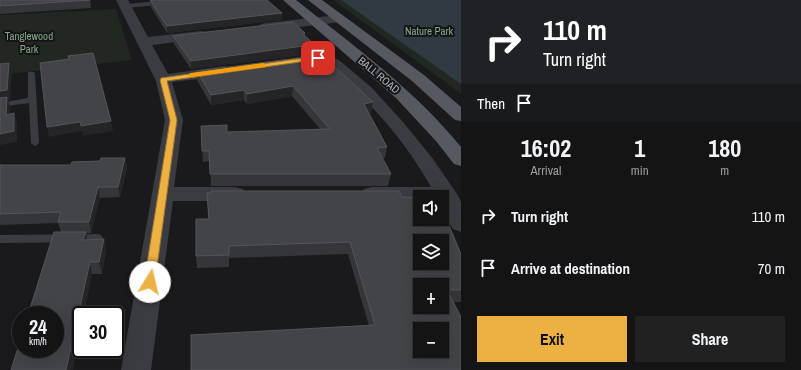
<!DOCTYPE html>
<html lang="en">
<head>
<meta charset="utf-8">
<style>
  :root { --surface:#141415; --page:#212122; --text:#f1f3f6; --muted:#9d9ea0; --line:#333334; --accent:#ecb043 }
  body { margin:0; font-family:"Archivo Narrow",sans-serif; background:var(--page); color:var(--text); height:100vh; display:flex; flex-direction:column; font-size:15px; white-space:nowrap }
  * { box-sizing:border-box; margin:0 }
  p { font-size:13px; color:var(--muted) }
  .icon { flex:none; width:22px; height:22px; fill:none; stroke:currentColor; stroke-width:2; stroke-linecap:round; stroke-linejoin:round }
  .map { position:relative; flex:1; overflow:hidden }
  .details { display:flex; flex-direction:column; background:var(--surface); width:340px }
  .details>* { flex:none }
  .guide { background:#202124; color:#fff; overflow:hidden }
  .buttons { position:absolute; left:413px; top:190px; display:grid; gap:8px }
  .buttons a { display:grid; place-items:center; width:36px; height:36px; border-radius:0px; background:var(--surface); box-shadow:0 4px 16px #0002,0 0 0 1px var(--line); font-size:20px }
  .speed { position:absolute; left:12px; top:306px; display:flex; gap:8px; font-size:20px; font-weight:700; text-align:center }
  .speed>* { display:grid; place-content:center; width:52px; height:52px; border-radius:50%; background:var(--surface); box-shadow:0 4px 16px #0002,0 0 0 1px var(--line); line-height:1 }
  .speed small { font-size:10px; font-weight:400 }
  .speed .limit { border:2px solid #111; border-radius:6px; background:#fff; color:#111 }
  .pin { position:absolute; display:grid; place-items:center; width:34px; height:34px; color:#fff; margin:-17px; border-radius:8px; box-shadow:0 2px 6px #0006 }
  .me { position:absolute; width:44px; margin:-22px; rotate:9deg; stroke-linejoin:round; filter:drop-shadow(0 0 3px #0008) }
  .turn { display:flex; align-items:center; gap:14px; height:84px; padding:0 16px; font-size:18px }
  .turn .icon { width:52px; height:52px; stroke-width:2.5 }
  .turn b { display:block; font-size:28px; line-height:34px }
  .then { display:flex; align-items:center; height:38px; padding:0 16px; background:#0003; gap:8px; font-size:15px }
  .eta { display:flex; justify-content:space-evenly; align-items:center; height:68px; text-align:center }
  .eta b { font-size:24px; font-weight:800; line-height:28px }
  .cta { display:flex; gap:8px; margin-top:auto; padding:8px 16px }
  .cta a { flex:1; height:46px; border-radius:0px; background:var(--accent); color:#111; font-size:16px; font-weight:800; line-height:46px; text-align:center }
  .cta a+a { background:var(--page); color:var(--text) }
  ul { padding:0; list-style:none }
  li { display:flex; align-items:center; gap:12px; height:52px; padding:0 16px }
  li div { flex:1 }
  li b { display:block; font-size:15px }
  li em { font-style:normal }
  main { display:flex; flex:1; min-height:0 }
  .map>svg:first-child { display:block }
  .green { fill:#202821 }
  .water { fill:#303a40 }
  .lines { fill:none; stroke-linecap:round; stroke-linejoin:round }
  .service { fill:#3b3c41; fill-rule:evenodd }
  .minor { fill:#3b3c41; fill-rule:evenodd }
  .primary { fill:#575960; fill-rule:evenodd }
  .wall { fill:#36363a }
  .shaded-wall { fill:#252528 }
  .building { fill:#434448; stroke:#53555a; fill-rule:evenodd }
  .route { fill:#ecb043; stroke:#99722c }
  .slow { fill:#f59e0b }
  .labels { text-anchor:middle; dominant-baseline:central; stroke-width:4; stroke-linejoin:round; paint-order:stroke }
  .far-park-label { font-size:11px; fill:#85a587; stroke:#151517 }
  .far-street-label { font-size:11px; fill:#adb2bb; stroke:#151517 }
</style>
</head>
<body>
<main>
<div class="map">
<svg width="461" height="370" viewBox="0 0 461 370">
  <rect width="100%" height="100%" fill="#1a1a1c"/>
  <!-- green -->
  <path class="green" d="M333,0H461V94L452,87Z
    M116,9L132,60L0,75V15Z"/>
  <!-- water -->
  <path class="water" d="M341,0H461V84Z"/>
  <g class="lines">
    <!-- service -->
    <path class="service" d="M172,0H193L190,2L126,8L123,6L126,4Z
      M28,72H34L35,74L39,143L35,146L31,143L29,103L0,107V103L28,98Z
      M97,234L101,235L103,238L101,241L97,242L0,243V235Z"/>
    <!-- minor -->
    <path class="minor" d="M116,0H128L148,37L201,31L206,32L208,35L206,38L201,39L152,45L168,74L225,66L230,68L233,71L230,74L225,76L172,82L183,120L174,187H235L243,189L246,194L243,199L235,201H173L151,370H121L165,120L156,81Z
      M338,15L342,16L344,19L342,22L266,31L261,30L260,27L261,24L266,23Z
      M311,54H326L339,60L371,87L403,122L433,159L457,194L461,202V232L453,229C446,219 442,210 442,197H420V201H372L364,199L361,194L364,189L372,187H431C408,146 376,107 340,77C335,72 331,65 324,63C314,60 304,67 294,64L292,61L294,58Z"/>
    <!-- primary -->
    <path class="primary" d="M283,0H296C354,46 414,89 461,147V166L454,164L436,141L396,98Z
      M308,0H322L424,75L461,107V121L455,120L412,81Z"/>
  </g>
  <!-- wall -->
  <path class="wall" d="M0,0H91V8L0,14Z
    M150,0L282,13L281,20L167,33L151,7Z
    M305,33V36L312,52H310V54L191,69L174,44L173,36Z
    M322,55L373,102L371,112L368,113L387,147L385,158H382L391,174L388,186H211L210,161L203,162L201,126L227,132L320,129L292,96L247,104L244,100L211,105L197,80V71Z
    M125,158L127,168L120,197L100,198L91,233H86L87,240L104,239L106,251L102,274H92L61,232L58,223L0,225V165H71Z
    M207,193L402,197L461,254V302H453L461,317L369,326L348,254L229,258V267L197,268L196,256L208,219Z"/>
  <!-- shaded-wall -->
  <path class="shaded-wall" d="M90,0H91V8Z
    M282,13L281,20L167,33V26Z
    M313,43L312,52H310V54L191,69V61Z
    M9,63L12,72L10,100H8L10,107L9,125L0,102V91Z
    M293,86L292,96L247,104V94Z
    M244,90V100L211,105V95Z
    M373,102L371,112L362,114L364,104Z
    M14,113L17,123V142L0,145V134Z
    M111,121L113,131L83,136L82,131L49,137L47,127L80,122Z
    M125,158L127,168L120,197L118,187Z
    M98,187L100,198L91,233L89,222Z
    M86,232L88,244L83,240Z
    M104,239L106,251L102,274L99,262Z
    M90,262L92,274L84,315H81V329L73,370H66Z"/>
  <!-- building -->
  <path class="building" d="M0,0H90L0,6Z
    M150,0H267L282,13L167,26Z
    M293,22L305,33L303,34L313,43L309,44L311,45L191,61L173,36Z
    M93,53L111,121L81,126L80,122L47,127L40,63L69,59L68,56Z
    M322,55L373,102L364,104L387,147L377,148L391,174H210L209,151H202L201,126L227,125V132L330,129L293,86L247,94L244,90L211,95L197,71Z
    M9,63L7,90L0,91V64Z
    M7,97L6,115L14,113V131L0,134V98Z
    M101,158H125L118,187H98L89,222H58L61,212L0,214V165H71L72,162L100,161Z
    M211,191H399L402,197L420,198V219H442V209L461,254V290H447L461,317V370H191V335L375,325L350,242L229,246V255L196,256V219H209L207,193H211ZM420,241H442V263H420ZM420,285H442V307H420ZM420,329H442V351H420Z
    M54,232H86L83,240L104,239L99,262H90L66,370H11L21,338V349H55V315H28Z"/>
  <!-- route -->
  <path class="route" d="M318,56L321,57V59L167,81L177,120L155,282L154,285L150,286L146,285L144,282L170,120L160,80L161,78Z"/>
  <!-- slow -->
  <path class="slow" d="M263,63L266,64V67L191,77L188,75L191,73Z"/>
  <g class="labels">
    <!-- far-park labels -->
    <g class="far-park-label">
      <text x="429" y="31">Nature Park</text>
      <text x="29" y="36">Tanglewood<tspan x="29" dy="13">Park</tspan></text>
    </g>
    <!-- far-street labels -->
    <g class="far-street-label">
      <text transform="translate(379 75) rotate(40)">BALL ROAD</text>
    </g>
  </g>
</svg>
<div class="buttons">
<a><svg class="icon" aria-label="sound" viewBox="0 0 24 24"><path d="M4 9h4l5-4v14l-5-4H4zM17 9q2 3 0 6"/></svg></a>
<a><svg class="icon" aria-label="layers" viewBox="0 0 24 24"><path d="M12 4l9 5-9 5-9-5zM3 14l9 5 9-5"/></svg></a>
<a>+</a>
<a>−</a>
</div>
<div class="speed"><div>24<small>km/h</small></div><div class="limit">30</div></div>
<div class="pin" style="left:318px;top:58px;background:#d93025"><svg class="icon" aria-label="arrive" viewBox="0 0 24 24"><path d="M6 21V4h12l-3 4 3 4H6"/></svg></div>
<svg class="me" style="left:150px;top:282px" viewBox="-20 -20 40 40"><circle r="19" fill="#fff"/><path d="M0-13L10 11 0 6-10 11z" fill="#ecb043"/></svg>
</div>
<section class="details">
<div class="guide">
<div class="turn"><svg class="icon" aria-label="right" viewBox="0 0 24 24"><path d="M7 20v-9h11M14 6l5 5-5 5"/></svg><div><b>110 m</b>Turn right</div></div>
<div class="then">Then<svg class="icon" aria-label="arrive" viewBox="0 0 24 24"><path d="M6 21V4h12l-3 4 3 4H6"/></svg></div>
</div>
<div class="eta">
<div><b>16:02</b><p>Arrival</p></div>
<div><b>1</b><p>min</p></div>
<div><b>180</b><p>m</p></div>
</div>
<ul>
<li><svg class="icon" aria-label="right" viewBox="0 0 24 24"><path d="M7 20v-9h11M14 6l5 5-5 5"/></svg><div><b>Turn right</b></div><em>110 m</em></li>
<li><svg class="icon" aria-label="arrive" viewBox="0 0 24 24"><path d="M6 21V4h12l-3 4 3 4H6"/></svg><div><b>Arrive at destination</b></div><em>70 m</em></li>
</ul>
<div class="cta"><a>Exit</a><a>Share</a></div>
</section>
</main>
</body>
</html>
